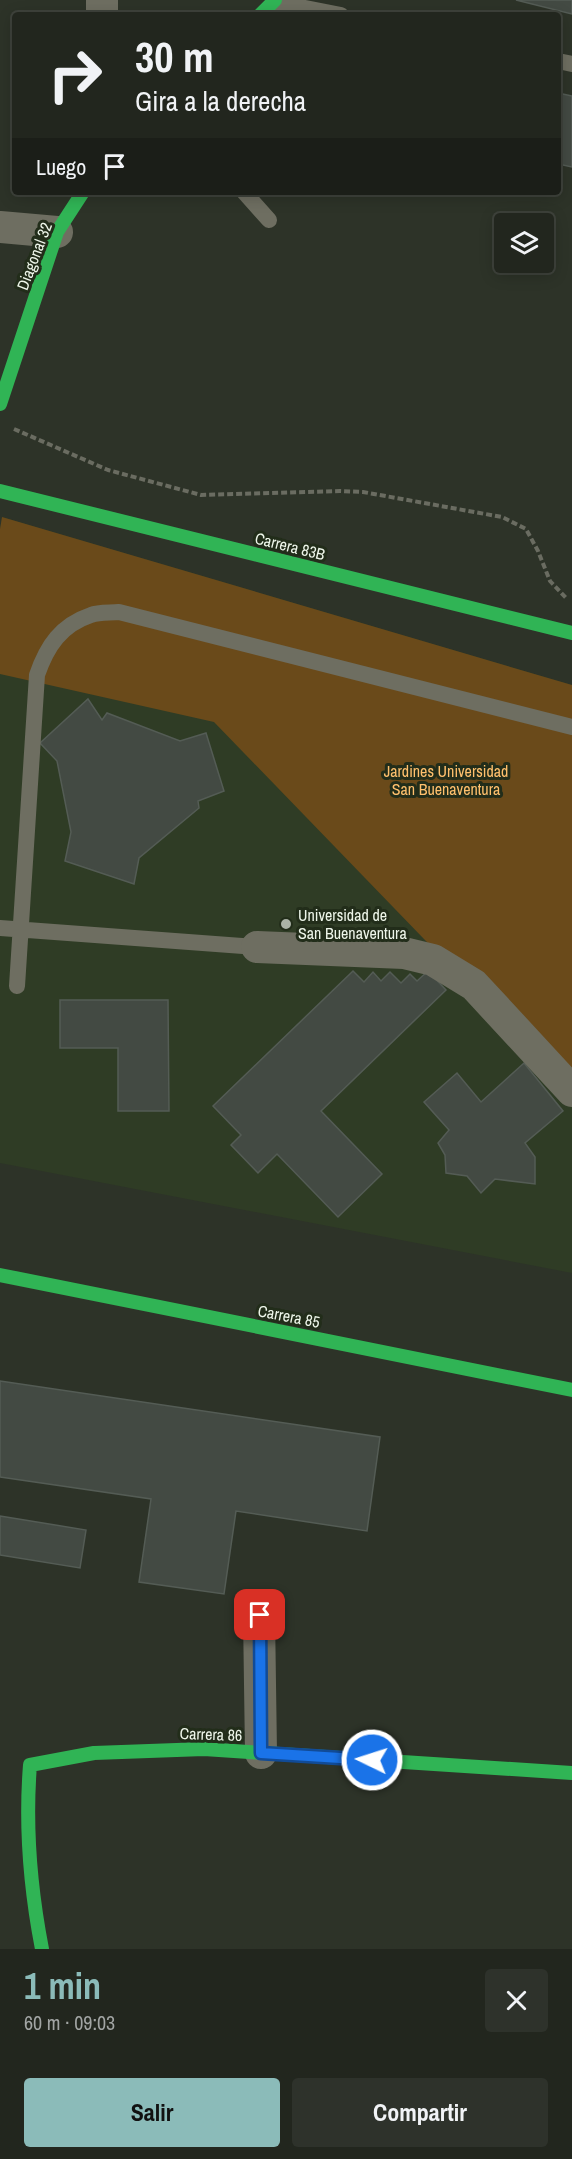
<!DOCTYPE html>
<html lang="es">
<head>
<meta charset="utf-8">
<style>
  :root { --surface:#22261e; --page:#2e322b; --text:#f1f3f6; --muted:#a2a5a4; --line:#3f433c; --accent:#8bbbb9 }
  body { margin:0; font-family:"Archivo Narrow",sans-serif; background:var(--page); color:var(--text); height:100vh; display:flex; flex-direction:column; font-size:22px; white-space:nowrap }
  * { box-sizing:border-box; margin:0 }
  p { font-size:20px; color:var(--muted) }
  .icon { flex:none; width:33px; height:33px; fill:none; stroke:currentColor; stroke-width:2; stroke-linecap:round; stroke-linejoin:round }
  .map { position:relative; height:1949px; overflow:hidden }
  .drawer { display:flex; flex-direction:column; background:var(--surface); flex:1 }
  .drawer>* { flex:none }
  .guide { position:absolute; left:12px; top:12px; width:549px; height:183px; border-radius:6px; box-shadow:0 3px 15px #0003,0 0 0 2px var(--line); background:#22261e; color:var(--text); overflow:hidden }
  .controls { position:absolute; left:494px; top:213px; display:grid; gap:12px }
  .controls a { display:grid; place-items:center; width:60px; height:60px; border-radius:6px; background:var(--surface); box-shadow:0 3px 15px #0003,0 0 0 2px var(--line); font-size:30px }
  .pin { position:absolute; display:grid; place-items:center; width:51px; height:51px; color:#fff; margin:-26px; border-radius:12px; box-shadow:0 3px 9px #0006 }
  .me { position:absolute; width:66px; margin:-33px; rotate:274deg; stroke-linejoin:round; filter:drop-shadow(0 0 4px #0008) }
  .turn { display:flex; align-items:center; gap:21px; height:126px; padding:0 24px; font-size:27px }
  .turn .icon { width:78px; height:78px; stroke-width:2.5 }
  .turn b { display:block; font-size:42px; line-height:51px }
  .then { display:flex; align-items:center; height:57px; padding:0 24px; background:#0003; gap:12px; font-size:22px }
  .round { display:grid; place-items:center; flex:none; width:63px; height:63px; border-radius:6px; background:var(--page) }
  .head { display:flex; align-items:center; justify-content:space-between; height:102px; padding:0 24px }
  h1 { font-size:36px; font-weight:700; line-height:45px; color:var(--accent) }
  .cta { display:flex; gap:12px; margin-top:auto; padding:12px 24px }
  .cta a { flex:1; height:69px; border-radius:6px; background:var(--accent); color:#111; font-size:24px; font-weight:700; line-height:69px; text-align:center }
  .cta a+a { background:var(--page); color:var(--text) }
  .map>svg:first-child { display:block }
  .built { fill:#2f3c25 }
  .green { fill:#6a4a1a }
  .building { fill:#434a43; stroke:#545c55; stroke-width:1.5 }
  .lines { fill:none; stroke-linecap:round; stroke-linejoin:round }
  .path { stroke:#6a6c61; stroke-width:4; stroke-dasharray:6 3; stroke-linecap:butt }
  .lane { stroke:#6e6e61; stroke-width:16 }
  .street { stroke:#6e6e61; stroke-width:32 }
  .fast { stroke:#30b455; stroke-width:14 }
  .route-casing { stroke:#114b97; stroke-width:15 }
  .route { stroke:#1a73e8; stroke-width:10 }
  .poi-dot { fill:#aab2a6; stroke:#222d1a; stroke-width:2 }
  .labels { text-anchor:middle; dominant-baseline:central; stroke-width:6; stroke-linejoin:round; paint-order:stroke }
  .street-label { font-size:16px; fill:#eef6ea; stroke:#222d1a }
  .park-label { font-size:16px; fill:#ffc06d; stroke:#222d1a }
  .poi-label { font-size:16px; fill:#eef6ea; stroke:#222d1a; text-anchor:start }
</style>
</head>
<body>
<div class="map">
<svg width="572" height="1949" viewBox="0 0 572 1949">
  <rect width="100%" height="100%" fill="#2d3328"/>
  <!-- built -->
  <path class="built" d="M2,517L572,685V1273L0,1163V529Z"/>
  <!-- green -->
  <path class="green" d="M2,517L572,685V1092L214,722L0,674V529Z"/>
  <!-- building -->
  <path class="building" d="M516,0H572V14Z
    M558,93L572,96V167L558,164Z
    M88,699L102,720L107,713L180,741L206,733L224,791L198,801L199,808L139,858L134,884L65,861L71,832L57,761L40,743Z
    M353,971L364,982L373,972L381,981L390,972L401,983L410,974L417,981L428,971L446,990L321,1111L382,1174L338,1217L277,1154L258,1173L231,1145L241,1135L213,1106Z
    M60,1000H168L169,1111H118V1048H60Z
    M524,1063L563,1111L525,1143L535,1157V1184L495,1179L481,1193L467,1176L446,1173L445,1155L438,1143L449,1130L424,1102L457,1073L481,1102Z
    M0,1381L380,1437L367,1531L236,1511L224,1594L139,1582L151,1499L0,1477Z
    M0,1516L86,1530L80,1568L0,1555Z"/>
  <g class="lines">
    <!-- path -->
    <path class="path" d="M14,429L108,470L201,495L340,491L363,492L502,517L526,529L538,551L550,581L567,599"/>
    <!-- lane -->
    <path class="lane" d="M274,2L341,15
      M558,61L572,64
      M244,192L269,220
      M0,928L257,947
      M17,986L37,675C47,646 61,625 91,615C99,612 110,613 119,612L572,727"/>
    <!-- street -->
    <path class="street" d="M102,15V0
      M0,227L57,232
      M257,947L404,953L433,960L474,985L572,1091
      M259,1615L261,1753"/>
    <!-- fast -->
    <path class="fast" d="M260,15L275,0
      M0,404L57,232L83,192
      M0,491L572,633
      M0,1275L572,1390
      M42,1949C30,1887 25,1828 30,1765L94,1753L204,1749L572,1773"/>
  </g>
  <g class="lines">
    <!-- route casing -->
    <g class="route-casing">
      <path id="route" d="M260,1615L261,1753L372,1760"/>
    </g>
    <!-- route -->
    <use href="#route" class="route"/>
  </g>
  <!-- markers -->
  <circle class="poi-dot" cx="286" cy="924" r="6"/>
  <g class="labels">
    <!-- street labels -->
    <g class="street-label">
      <text transform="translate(34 256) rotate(-69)">Diagonal 32</text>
      <text transform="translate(290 546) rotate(14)">Carrera 83B</text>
      <text transform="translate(289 1316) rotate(11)">Carrera 85</text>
      <text transform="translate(211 1734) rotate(2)">Carrera 86</text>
    </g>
    <!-- park labels -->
    <g class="park-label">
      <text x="446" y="771">Jardines Universidad<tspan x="446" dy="18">San Buenaventura</tspan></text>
    </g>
    <!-- poi labels -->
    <g class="poi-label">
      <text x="298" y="915">Universidad de<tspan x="298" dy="18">San Buenaventura</tspan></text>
    </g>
  </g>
</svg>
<div class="controls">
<a><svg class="icon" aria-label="layers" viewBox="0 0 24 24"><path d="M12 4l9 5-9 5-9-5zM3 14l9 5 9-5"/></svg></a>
</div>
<div class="pin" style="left:260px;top:1615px;background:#d93025"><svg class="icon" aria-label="arrive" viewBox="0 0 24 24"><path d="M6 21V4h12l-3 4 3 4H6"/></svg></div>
<svg class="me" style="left:372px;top:1760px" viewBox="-20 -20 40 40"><circle r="17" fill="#1a73e8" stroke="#fff" stroke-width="3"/><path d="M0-11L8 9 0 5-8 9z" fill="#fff"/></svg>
<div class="guide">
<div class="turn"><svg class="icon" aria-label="right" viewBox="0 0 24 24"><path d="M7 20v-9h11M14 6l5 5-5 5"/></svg><div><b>30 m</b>Gira a la derecha</div></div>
<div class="then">Luego<svg class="icon" aria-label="arrive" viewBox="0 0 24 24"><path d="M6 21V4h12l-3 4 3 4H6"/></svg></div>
</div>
</div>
<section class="drawer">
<div class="head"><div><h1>1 min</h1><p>60 m · 09:03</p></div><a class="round"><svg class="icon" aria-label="close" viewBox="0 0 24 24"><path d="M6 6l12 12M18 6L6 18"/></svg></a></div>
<div class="cta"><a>Salir</a><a>Compartir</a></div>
</section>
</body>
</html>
